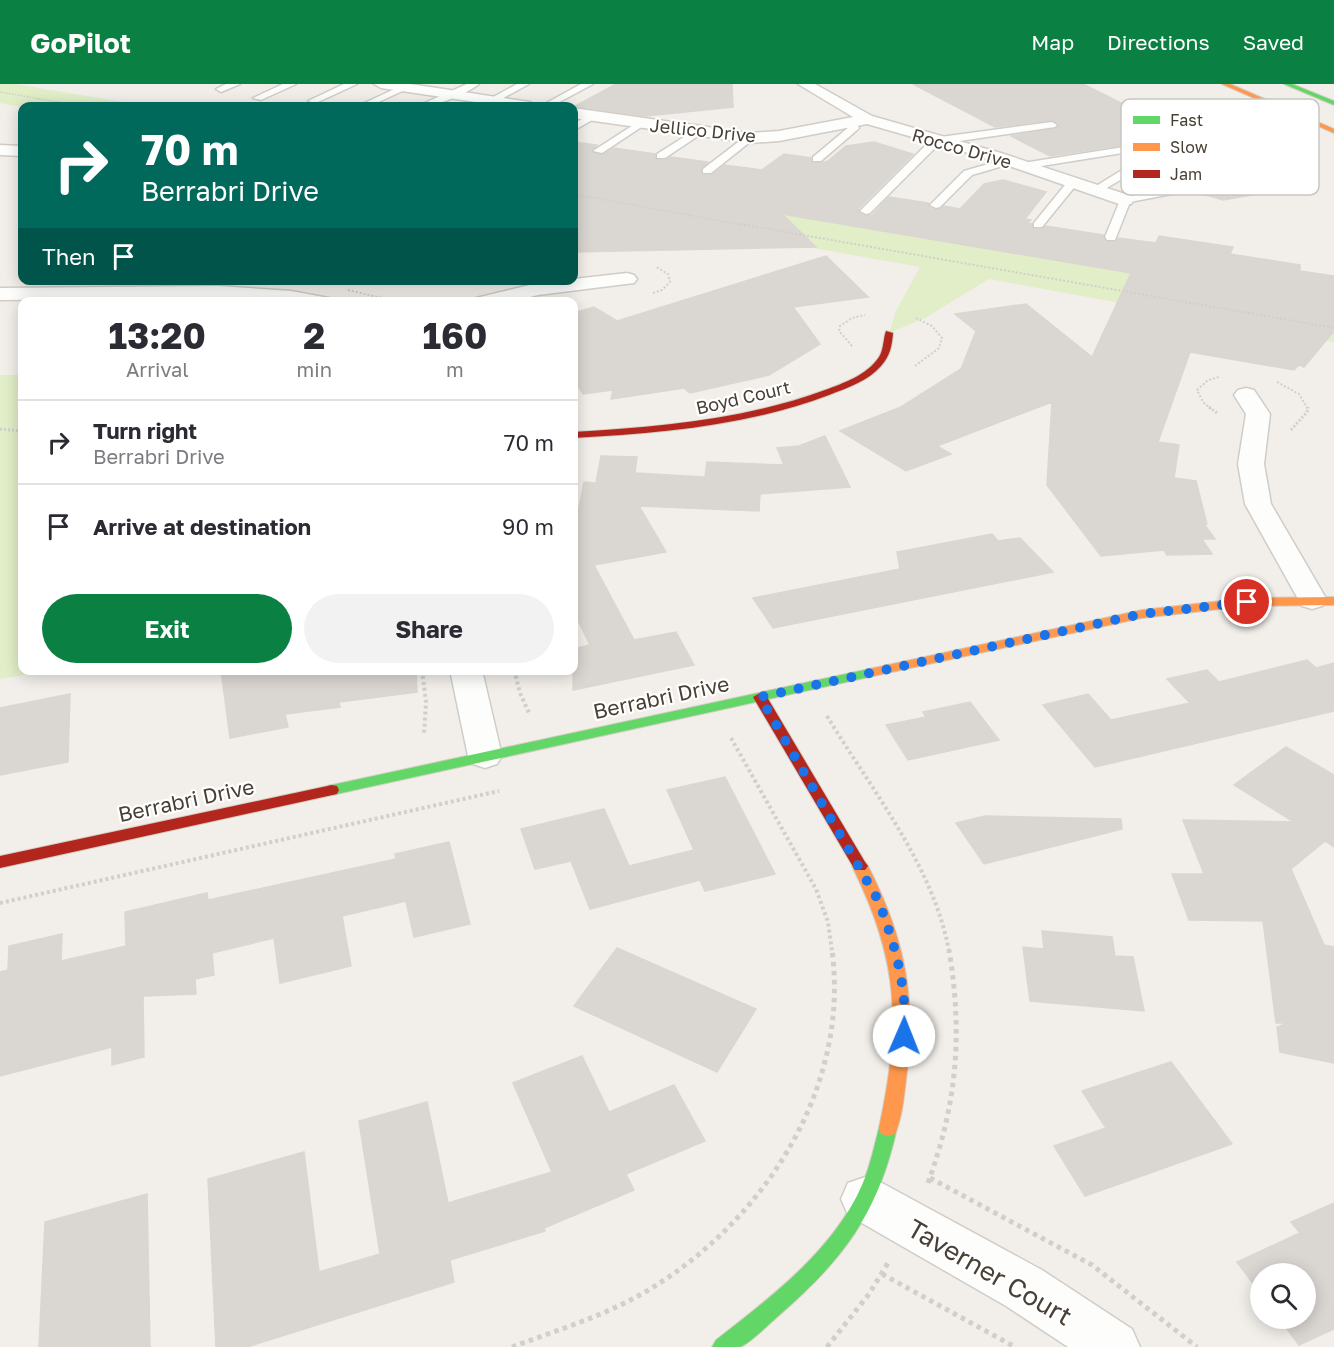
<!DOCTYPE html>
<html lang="en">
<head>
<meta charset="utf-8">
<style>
  :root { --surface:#fff; --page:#f2f2f3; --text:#2b2b33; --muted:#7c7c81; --line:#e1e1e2; --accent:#0b8043 }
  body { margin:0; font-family:"Golos Text",sans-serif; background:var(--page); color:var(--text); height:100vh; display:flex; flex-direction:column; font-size:22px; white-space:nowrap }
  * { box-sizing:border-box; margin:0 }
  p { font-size:20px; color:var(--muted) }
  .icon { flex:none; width:33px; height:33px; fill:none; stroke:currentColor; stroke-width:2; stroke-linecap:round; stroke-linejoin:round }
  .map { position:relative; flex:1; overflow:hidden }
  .sheet { position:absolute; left:18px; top:213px; width:560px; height:378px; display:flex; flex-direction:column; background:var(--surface); border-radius:12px; box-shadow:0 3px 15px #0003 }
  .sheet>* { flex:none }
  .banner { position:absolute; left:18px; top:18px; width:560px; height:183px; border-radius:12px; box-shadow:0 3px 15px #0003; background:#00695c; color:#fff; overflow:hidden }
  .controls { position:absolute; left:1250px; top:1179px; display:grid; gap:12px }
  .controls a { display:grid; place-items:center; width:66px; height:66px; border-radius:50%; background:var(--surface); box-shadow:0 3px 15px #0003; font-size:30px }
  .pin { position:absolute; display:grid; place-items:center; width:51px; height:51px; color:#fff; margin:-26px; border:3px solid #fff; border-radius:50%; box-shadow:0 2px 6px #0007 }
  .me { position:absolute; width:66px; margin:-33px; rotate:1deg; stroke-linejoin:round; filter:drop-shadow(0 0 4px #0008) }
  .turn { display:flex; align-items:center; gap:21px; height:126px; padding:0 24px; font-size:27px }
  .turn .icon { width:78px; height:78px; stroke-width:2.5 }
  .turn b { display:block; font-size:42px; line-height:51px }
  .then { display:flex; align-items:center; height:57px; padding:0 24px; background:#0003; gap:12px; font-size:22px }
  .eta { display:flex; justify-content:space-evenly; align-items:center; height:102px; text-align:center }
  .eta b { font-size:36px; font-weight:700; line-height:42px }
  .action { display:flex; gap:12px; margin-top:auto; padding:12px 24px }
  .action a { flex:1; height:69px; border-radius:36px; background:var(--accent); color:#fff; font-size:24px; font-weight:700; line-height:69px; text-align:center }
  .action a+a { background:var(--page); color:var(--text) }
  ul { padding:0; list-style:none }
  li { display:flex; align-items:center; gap:18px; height:84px; padding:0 24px; border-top:2px solid var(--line) }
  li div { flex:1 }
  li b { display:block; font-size:22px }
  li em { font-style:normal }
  header { display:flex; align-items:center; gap:36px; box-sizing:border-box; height:84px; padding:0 30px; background:var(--accent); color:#fff }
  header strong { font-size:28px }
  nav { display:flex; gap:33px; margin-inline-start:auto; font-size:21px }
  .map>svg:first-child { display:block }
  .green { fill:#e1eec8 }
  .building { fill:#dad6d1; stroke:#dad6d0; stroke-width:1.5 }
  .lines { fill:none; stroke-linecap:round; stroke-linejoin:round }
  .lane-casing { stroke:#d0cdc8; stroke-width:3 }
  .street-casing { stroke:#d0cdc8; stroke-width:3 }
  .fast-casing { stroke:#d3cec2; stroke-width:2 }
  .slow-casing { stroke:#d3cec2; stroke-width:2 }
  .jam-casing { stroke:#d3cec2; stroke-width:2 }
  .path-far4 { stroke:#d2cfca; stroke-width:1.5; stroke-dasharray:1.5 1.5; stroke-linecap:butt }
  .path-far3 { stroke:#d2cfca; stroke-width:2; stroke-dasharray:2 2; stroke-linecap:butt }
  .path-far2 { stroke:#d2cfca; stroke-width:3; stroke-dasharray:2 2; stroke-linecap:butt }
  .path-far1 { stroke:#d2cfca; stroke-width:4; stroke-dasharray:3 3; stroke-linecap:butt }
  .path { stroke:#d2cfca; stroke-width:5; stroke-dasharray:4.5 4.5; stroke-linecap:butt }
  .lane { fill:#fdfdfc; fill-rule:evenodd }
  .street { fill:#fdfdfc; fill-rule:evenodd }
  .fast { fill:#63d668; fill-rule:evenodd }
  .slow { fill:#ff974d; fill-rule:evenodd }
  .jam { fill:#b3261e; fill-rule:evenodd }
  .route { stroke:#1a73e8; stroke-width:10; stroke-dasharray:0 18 }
  .labels { text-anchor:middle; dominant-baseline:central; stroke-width:4.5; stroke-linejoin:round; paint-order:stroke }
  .far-street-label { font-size:18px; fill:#494035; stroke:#fff }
  .street-label { font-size:21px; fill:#494035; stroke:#fff }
  .near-street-label { font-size:26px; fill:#494035; stroke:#fff }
  .key { fill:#fff; stroke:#c8c6c2; stroke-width:1.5 }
  .key-label { font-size:16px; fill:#494035 }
</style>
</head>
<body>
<header>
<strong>GoPilot</strong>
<nav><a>Map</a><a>Directions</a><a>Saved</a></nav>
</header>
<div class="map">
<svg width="1334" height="1263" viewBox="0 0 1334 1263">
  <rect width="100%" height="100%" fill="#f2efea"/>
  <!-- green -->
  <path class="green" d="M0,0H15L147,22L22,23L0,19Z
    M573,95L1334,224V258L989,195L925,234L889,249L896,227L920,183L706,145Z
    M0,291H22V586L48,587L0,595Z"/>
  <!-- building -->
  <path class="building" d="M616,0H732L733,23L646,32L575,22Z
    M913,0H1083L1217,67L1130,81L1122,71L1168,63L1166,53L1151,47L1143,51L1149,57L1050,72L1011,52L1055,45L1059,41L1053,36L995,43Z
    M573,58L597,61L591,68L602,71L614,64L655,70L657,76H665L671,73L708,78L701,85L703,91H712L725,81L762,86L784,70L811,74V79H821L828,77L846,62L874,58L913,70L858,125L859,129L865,132L872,131L889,113L928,119L929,123L935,126L944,122L960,125L984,100L1003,96L1046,108L1025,135L1031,136L1028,139L1032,140L1034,145H1042L1046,142L1103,151L1107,158H1116L1118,154L1156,159L1159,152L1233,163L1230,170L1300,181V187L1334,192V247L1304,283L1299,281L1294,286L1190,268L1158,358L1179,361L1174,394L1196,397L1207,440H1204L1215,455H1202L1212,470L1167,471L1164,466L1101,472L1047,401L1052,318L937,362L951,370L906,387L840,347L901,323L961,285L976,247L955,230L1026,220L1092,273L1131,189L782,130L816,163L573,168Z
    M1232,75L1292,104L1223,116L1196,108L1202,103L1195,98L1175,101L1139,90Z
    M826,172L868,213L793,223L820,260L769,291L690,309L684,304L611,315L613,306L583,310L573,294V229L594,223L617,237Z
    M825,352L850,403L760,410L759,427L639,422L666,468L594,481L634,556L676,548L694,581L573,606V565L590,561L573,526V441L575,445L584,398L596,399L601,372L637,373L635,389L705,393L707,378L784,381L777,364L799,362Z
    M992,450L998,457L1020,454L1053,488L773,544L753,514L900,485L897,468Z
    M1307,576L1316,584L1334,579V627L1095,683L1043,621L1088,610L1111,636L1190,619L1167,595L1207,586L1219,598Z
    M221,586H416L417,608L339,618L340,623L285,630L288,643L230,654Z
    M70,610L68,678L0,691V624Z
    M970,618L999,656L908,676L886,641L926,633L923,628Z
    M1286,663L1334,691V763L1325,757L1291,785L1324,861L1334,863V979L1280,968L1277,943L1288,939H1276L1263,837L1189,836L1172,790H1204L1183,736L1294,738L1234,701Z
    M725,693L775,790L705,807L700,796L590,825L571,777L535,785L521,745L604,725L629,782L694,766L667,706Z
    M985,732L1121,735L1122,745L984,780L956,739Z
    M449,758L470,840L414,853L406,817L342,832L351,882L280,899L274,854L212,869L214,891L195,895L196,910L143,912L144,973L112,981V963L0,992V888L8,886L9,862L62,850L61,877L126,862L125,828L207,809L208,816L396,775L395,770Z
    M1042,847L1112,853L1115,872L1133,873L1144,927L1030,917L1023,863L1044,865Z
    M617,864L756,925L717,988L574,922Z
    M582,972L609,1028L674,1001L705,1057L626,1090L634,1106L544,1144L545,1147L450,1176L454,1198L247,1263H216L208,1095L304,1068L319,1188L380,1170L359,1037L427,1018L448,1119L552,1088L513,999Z
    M1171,978L1232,1060L1085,1112L1054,1062L1106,1044L1082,1007Z
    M147,1110L150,1263H39L45,1138Z
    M1334,1119V1245L1299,1261L1279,1234H1305V1190H1260V1209L1237,1178L1300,1149L1291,1138Z"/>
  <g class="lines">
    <!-- lane casing -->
    <g class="lane-casing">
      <path id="lane" d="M226,0H240L221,8L216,5Z
        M283,0H296L261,16L253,14Z
        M344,0H357L316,19L308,17Z
        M467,0H479C466,10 433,24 418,22Z
        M517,0H529L494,19L486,17Z
        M581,0H593L552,22H541Z
        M401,2L409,4L370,22H358Z
        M591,30L599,32L573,47V40Z
        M848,36H854L859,44L857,46L821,77H813V73L849,43Z
        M638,38L646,40L602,69L593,67Z
        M1052,38L1057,41L1055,43L939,60L870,129L866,130L860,127L933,54Z
        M695,46L704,48L665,74H657V70Z
        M1150,49L1165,55L1166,62L1023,85L1018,82L1023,79L1155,58L1145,52Z
        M746,52L755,54L711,89H703V85Z
        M1227,68L1232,71L1231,73L1132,89L1100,108H1092L1090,106L1125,84Z
        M1009,74L1014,77L1013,79L972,91L940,123L936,124L930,121L964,87Z
        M1073,95L1078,98L1077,100L1042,143H1034V139L1069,96Z
        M1194,100L1200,103L1198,105L1130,118L1115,156H1107L1105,153L1121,114Z"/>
    </g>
    <!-- street casing -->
    <g class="street-casing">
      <path id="street" d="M374,0H410L530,18L537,22H503L381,4Z
        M798,0H815L872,32L1001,69L1131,112L1134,116L1131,120H1119L989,75L867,40L779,57L750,59L573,34V24L750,49L779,47L853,33Z
        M0,61L22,62V72L0,71Z
        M627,189L634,191L637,195L634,199L538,211L511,218H473L476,214L538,199Z
        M218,202L291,207L329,214L332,218H267L218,214L0,216V204Z
        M1246,304L1254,306L1270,330L1264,380L1271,420L1327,516L1322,522L1312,525L1302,522L1245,420L1238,380L1246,330L1234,311L1238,306Z
        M450,586H482L502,672L497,680L485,684L473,680L468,672Z
        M865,1093L882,1099L1042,1186L1132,1245L1140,1263H1068L1006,1222L848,1131L841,1115L848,1099Z"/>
    </g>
    <!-- fast casing -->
    <g class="fast-casing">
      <path id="fast" d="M1284,0H1292L1334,17V21Z
        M869,585L874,586L875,589L874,592L332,711L327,710L325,706L327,702L332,701Z
        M888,1036L895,1038L897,1044C878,1131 842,1177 776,1234C768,1241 749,1260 740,1263C733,1263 720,1263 712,1263L716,1256C770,1214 834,1166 862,1101C870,1083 874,1063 879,1044L881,1038Z"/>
    </g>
    <!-- slow casing -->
    <g class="slow-casing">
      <path id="slow" d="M1222,0H1230L1334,45V49Z
        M1334,513V521L1247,522L1142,534L869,593L863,589L869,585L1142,526L1247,514Z
        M860,776L865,778L868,782C905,855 917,914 906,996C904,1013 902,1034 895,1050L888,1052L881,1050L879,1044C901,941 900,878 852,782L855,778Z"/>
    </g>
    <!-- jam casing -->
    <g class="jam-casing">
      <path id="jam" d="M886,247L893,249C892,262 890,272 881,282C868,297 847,304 829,311C747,342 660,349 573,354V348C659,343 743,336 825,306C844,299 867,291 879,273C884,265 883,255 886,247Z
        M760,609L767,613L865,778L868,782L865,786H855L753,613Z
        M332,701L337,702L339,706L337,710L0,784V772Z"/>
    </g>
    <!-- path-far4 -->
    <path class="path-far4" d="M0,8L81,22
      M573,110L748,142"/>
    <!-- path-far3 -->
    <path class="path-far3" d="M740,140L1334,244
      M348,206L399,218
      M653,209L662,206L670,198L668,190L656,183
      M852,262L839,247L840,242L852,234L865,231
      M915,282L939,264L942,254L932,242L916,234
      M1277,298L1299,310L1308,325
      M1211,325L1203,318L1197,306L1208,296L1219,293"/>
    <!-- path-far2 -->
    <path class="path-far2" d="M1209,323L1217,329
      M0,345L22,347
      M1291,346L1307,328L1308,323"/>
    <!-- path-far1 -->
    <path class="path-far1" d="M422,586L426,618L424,650
      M514,586L520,609L529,629
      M827,632C871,705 934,783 949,867
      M731,654L816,805L828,838L832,867
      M0,819L499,707"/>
    <!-- path -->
    <path class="path" d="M930,1094L1092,1181L1197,1263
      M928,1099C957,1019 963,950 949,866
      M882,1190L1015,1263
      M512,1263C560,1245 611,1230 655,1202C767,1132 850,1002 832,866
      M827,1263L869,1210L888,1179"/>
    <!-- lane -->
    <use href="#lane" class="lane"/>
    <!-- street -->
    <use href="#street" class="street"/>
    <!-- fast -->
    <use href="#fast" class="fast"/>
    <!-- slow -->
    <use href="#slow" class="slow"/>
    <!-- jam -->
    <use href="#jam" class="jam"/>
  </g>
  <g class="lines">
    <!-- route -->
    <path class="route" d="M904,952C908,905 895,860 878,816L760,613L1142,530L1247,518"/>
  </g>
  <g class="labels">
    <!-- far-street labels -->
    <g class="far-street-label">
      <text transform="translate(703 46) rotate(6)">Jellico Drive</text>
      <text transform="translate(962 64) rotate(16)">Rocco Drive</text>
      <text transform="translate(743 313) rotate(-13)">Boyd Court</text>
    </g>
    <!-- street labels -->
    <g class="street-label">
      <text transform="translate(661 613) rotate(-12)">Berrabri Drive</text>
      <text transform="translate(186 716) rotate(-12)">Berrabri Drive</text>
    </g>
    <!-- near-street labels -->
    <g class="near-street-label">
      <text transform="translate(990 1188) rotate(30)">Taverner Court</text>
    </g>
  </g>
  <!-- legend -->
  <rect x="1121" y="15" width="198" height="96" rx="9" class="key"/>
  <rect x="1133" y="32" width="27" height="8" fill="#63d668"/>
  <rect x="1133" y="59" width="27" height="8" fill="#ff974d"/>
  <rect x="1133" y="86" width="27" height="8" fill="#b3261e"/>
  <g class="key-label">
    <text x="1170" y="42">Fast</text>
    <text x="1170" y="69">Slow</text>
    <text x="1170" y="96">Jam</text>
  </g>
</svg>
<div class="controls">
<a><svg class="icon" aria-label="search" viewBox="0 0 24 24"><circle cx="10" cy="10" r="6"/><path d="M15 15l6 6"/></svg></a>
</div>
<div class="pin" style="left:1247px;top:518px;background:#d93025"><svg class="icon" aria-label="arrive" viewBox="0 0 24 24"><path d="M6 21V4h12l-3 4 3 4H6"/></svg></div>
<svg class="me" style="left:904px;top:952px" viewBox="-20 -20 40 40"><circle r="19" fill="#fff"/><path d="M0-13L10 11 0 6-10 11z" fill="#1a73e8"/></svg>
<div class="banner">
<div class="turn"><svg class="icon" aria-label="right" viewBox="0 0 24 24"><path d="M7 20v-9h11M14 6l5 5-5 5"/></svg><div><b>70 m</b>Berrabri Drive</div></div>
<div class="then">Then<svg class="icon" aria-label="arrive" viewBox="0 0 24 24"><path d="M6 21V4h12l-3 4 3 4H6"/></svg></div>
</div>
<section class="sheet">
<div class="eta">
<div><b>13:20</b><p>Arrival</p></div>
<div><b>2</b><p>min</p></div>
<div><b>160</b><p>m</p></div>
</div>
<ul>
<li><svg class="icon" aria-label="right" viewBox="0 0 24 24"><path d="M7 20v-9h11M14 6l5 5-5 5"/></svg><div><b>Turn right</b><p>Berrabri Drive</p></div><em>70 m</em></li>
<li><svg class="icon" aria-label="arrive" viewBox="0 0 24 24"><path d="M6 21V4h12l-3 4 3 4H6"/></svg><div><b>Arrive at destination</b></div><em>90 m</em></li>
</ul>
<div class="action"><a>Exit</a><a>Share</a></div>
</section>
</div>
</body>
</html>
